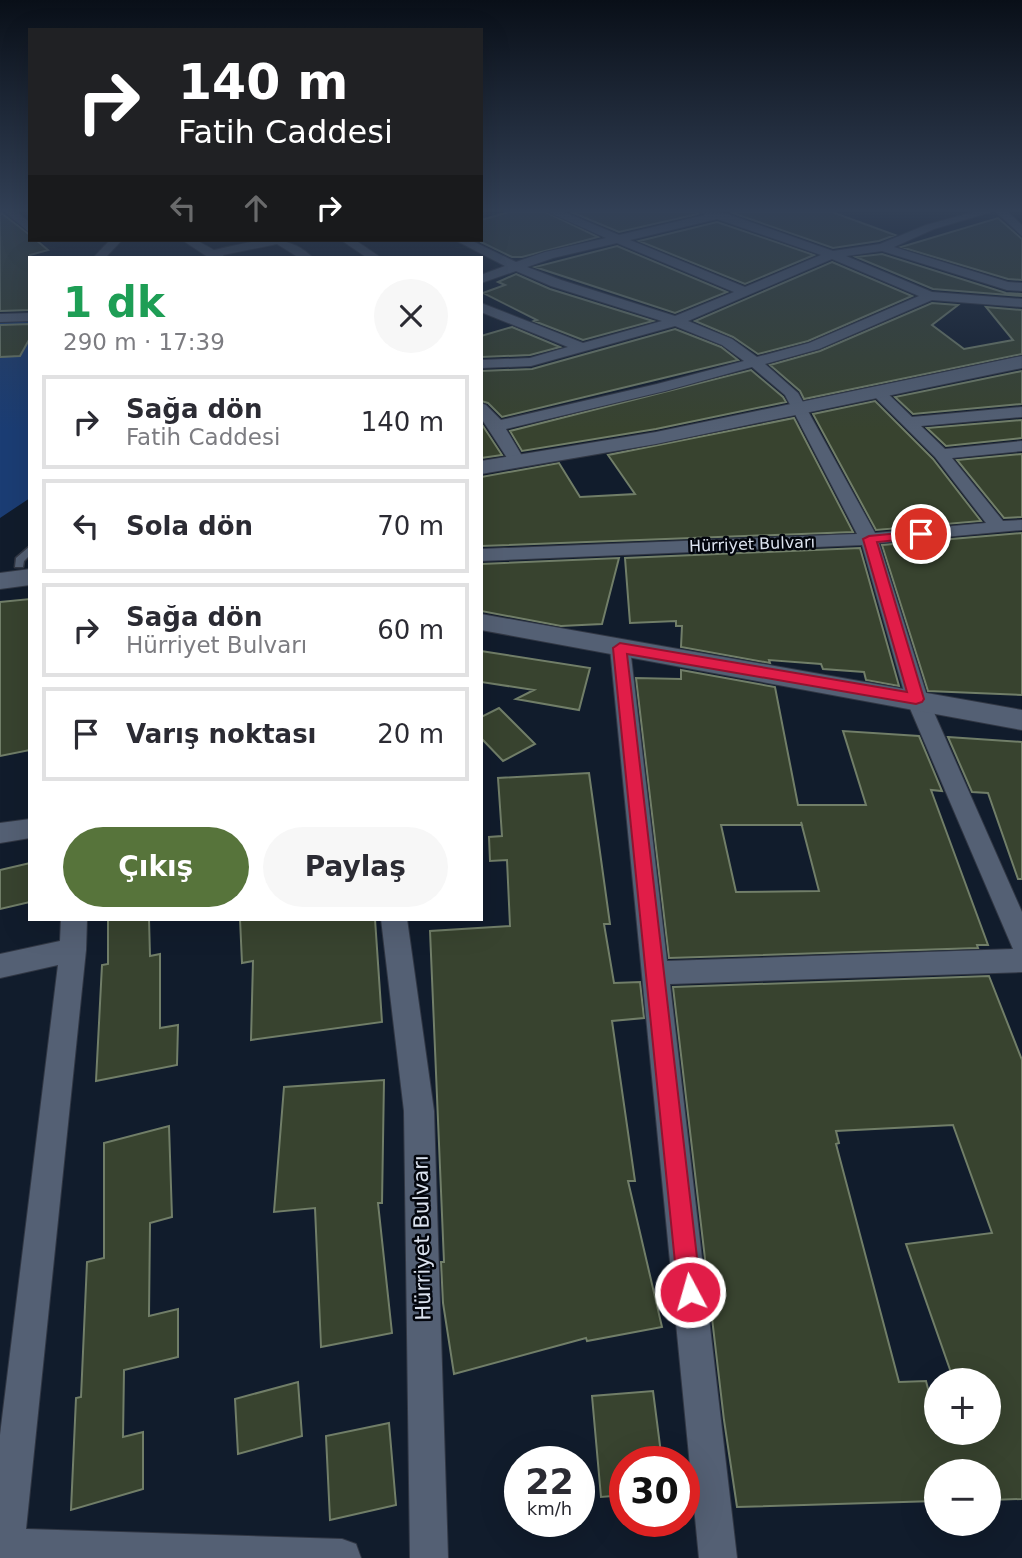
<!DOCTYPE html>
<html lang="tr">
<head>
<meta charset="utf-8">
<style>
  :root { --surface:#fff; --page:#f7f7f7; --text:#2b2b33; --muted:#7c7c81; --line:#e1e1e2; --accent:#57743b }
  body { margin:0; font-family:"DejaVu Sans",sans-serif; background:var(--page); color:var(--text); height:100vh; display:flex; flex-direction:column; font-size:26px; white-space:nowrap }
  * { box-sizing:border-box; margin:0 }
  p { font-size:23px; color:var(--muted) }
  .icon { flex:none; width:38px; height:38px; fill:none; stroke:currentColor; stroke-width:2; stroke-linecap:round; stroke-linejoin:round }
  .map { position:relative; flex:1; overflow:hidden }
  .side { position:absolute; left:28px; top:256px; width:455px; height:665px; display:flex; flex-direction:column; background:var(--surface); border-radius:0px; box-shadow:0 7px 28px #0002 }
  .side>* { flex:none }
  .hud { position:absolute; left:28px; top:28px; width:455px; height:214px; border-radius:0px; box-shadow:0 7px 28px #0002; background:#202124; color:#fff; overflow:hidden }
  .controls { position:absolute; left:924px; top:1368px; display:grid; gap:14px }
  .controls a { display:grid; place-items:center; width:77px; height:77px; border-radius:50%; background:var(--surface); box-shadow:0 7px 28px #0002; font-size:35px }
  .speed { position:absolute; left:504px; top:1446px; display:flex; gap:14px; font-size:35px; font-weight:700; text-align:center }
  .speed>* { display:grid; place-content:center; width:91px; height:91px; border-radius:50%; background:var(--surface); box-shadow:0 7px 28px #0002; line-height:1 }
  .speed small { font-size:18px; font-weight:400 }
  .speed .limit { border:10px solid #d22; background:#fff; color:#111 }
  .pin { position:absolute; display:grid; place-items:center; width:60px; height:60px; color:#fff; margin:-30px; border:4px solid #fff; border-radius:50%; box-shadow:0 2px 7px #0007 }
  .me { position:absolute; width:77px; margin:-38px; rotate:354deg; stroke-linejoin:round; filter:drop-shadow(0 0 5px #0008) }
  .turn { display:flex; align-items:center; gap:24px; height:147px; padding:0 35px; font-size:32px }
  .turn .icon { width:91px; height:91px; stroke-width:2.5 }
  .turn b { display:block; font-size:49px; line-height:60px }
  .lanes { display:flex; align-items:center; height:66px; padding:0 35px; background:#0003; justify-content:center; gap:35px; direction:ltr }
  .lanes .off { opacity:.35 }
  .round { display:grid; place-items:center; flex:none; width:74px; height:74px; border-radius:37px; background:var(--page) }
  .summary { display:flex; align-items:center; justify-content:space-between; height:119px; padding:0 35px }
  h1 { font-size:42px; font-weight:700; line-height:52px; color:#1e9e55 }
  .primary-button { display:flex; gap:14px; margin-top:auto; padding:14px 35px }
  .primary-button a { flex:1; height:80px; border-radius:42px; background:var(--accent); color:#fff; font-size:28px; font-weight:700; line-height:80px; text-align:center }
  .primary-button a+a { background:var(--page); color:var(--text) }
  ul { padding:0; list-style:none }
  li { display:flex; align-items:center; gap:21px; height:94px; margin:0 14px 10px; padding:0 21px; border:4px solid var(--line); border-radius:0px }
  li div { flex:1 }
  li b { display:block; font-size:26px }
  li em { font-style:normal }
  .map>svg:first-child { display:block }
  .green { fill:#1b3d74 }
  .building { fill:#38432f; stroke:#717e68; stroke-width:2; fill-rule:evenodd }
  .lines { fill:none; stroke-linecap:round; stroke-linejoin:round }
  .service-casing { stroke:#313744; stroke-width:3 }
  .minor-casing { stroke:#313744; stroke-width:2 }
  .tertiary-casing { stroke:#313744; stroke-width:2 }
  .service { fill:#546074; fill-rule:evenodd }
  .minor { fill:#546074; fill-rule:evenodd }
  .tertiary { fill:#546074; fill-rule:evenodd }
  .route { fill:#e11d48; stroke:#92132f; stroke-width:2 }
  .labels { text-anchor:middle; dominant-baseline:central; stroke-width:5; stroke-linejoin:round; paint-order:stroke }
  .far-street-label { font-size:16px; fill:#dce3ef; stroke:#03060d }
  .near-street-label { font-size:21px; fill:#dce3ef; stroke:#03060d }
</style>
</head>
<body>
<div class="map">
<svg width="1022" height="1558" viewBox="0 0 1022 1558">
  <rect width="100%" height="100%" fill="#111c2c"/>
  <!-- green -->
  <path class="green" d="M30,321V498L0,518V323Z"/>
  <!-- building -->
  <path class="building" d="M0,212L30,235V240H36L48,250L30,255V310L0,311Z
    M509,212H546L598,237L522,257H512L481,242V220Z
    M571,212H698V214L619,232Z
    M730,212H832L895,235L879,241L833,248Z
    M998,218L1022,239V280L1008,279L901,247Z
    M717,222L814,255L745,284L639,241Z
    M617,246L727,292L675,313L535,267Z
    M882,254L1006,293L1022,294V296L933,289L856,257Z
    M832,262L912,296L808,341L758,354L733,337L695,321Z
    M516,274L550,289L653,321L583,340L534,321L537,320L483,293L505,285L498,282Z
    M932,303L958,305L932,325L964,349L1013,340L986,307L1022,310V354L804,399L800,391L770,365L820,351Z
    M30,324V338L20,356L0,357V325Z
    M512,327L560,347L530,355L481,357V336Z
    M675,329L721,347L738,360L502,417L488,403L481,401V371L532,369Z
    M751,370L783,397L786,402L656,429L522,451L510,431Z
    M1022,371V404L913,414L895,397Z
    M875,401L933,459L981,521L876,530L813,414Z
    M794,418L853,532L481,546V477L559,463L580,497L635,494L608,455Z
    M1022,420V438L946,446L927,428Z
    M481,423L502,455L481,458Z
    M1022,454V517L1004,518L957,460Z
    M1022,533V695L928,691L882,545Z
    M860,548L899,686L866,680L864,672L823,669L821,664L769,660L770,663L681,647L682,626H676V621L630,623L625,558Z
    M619,558L602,624L561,626L481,611V564Z
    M30,599V750L0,756V602Z
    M481,651L590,668L579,710L516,699L534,690L481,682Z
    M681,670L775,687L798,805H866L843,731L919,736L942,791L931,790L988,945H977L978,948L669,958L636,678L681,679ZM801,822L819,891L736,892L721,825H802Z
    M499,708L535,744L503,761L481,738V717Z
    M948,737L1022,742V879H1018L988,793L972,792Z
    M589,773L610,924H604L614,983L640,982L644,1018L612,1021L635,1181H628L662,1327L587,1341L586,1338L454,1374L443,1303L441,1262H444L430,931L510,926L507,860L490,861L489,837L502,836L498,778Z
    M30,863V902L0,909V870Z
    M108,919H149L150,956L160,954V1028L178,1025L177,1065L96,1081L102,965L108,964Z
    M240,919H375L382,1022L251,1040L253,961L242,963Z
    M989,976L1022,1060V1499L989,1500V1472H936V1501L737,1507L724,1420L673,987ZM953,1125L992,1233L906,1244L954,1381H989V1433H936V1420L926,1381L899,1382L836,1144L839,1143L836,1131Z
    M384,1080L382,1203H378L392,1333L321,1347L315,1208L274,1212L284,1087Z
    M169,1126L172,1217L150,1223L149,1316L178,1309V1357L124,1370L123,1437L143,1432V1489L71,1510L76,1398L81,1397L87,1262L104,1258V1143Z
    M298,1382L302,1436L238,1454L235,1399Z
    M653,1391L662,1461H625V1495L601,1497L592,1396Z
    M389,1423L396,1505L330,1520L326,1436Z"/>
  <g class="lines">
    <!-- service casing -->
    <g class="service-casing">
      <path id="service" d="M30,546V555L24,561L23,567H15L16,558Z"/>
    </g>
    <!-- minor casing -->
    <g class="minor-casing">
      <path id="minor" d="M5,212H17L30,223V233Z
        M548,212H564L619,235L705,215L700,212L725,213L833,251L880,244L926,225L973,212H991L934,229L894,247L1008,282L1022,283V291L1007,290L882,251L846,256L932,292L1022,299V307L932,300L819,349L765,364L798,393L875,533L986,523L935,457L873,395L871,392L873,389H883L912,417L1022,407V417L921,426L945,449L1022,441V451L952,458L1003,521L1022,520V530L879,543L928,699L1022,912V972L670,984L737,1558H699L610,648L613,643H627L630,648L667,961L1013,949L906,699L862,545L481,561V549L857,534L785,395L752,367L665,391L506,429L525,461L523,464H511L481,418V403L486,405L501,420L657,384L744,361L722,345L675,326L531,366L481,368V360L530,358L568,347L481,312V303L583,343L662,321L551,286L516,271L481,283V275L505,266L455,240H470L516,262L545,252L606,238ZM717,219L821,255L745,287L630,240ZM617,243L734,292L675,316L561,280L527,267L553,258ZM832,259L919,296L809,343L757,357L732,339L688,321Z
        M996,212H1008L1022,225V236Z
        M110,240H122L106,257H94Z
        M182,240H196L214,250C249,243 284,229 312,257H298L277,244L223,255L224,257H208Z
        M341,240H355L380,257H366Z
        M30,313V321L0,322V314Z
        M30,819V838L0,843V823Z
        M61,919H87L86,950L26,1529L342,1539L356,1544L361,1558H0V1435L58,965L0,978V954L60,941Z
        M381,919H407L434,1111L448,1558H410L404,1111Z"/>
    </g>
    <!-- tertiary casing -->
    <g class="tertiary-casing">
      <path id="tertiary" d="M1022,356V368L656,444L481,474V461L656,432Z
        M30,569V585L0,589V573Z
        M481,614L1022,710V730L481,630Z"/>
    </g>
    <!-- service -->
    <use href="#service" class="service"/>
    <!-- minor -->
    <use href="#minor" class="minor"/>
    <!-- tertiary -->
    <use href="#tertiary" class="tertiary"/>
  </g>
  <!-- sky -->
  <linearGradient id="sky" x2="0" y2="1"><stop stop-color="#090f18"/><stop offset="0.49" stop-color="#324056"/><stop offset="1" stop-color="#324056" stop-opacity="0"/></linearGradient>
  <rect width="1022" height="430" fill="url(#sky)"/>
  <!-- route -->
  <path class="route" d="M921,531L925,532V537L877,542L924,699L922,702L916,704L627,654L701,1292L698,1300L690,1304L681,1300L678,1292L613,648L620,643L907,692L863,539L869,536Z"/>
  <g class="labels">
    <!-- far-street labels -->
    <g class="far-street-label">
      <text transform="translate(752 544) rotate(-2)">Hürriyet Bulvarı</text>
    </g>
    <!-- near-street labels -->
    <g class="near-street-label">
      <text transform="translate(422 1238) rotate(-91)">Hürriyet Bulvarı</text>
    </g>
  </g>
</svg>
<div class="controls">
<a>+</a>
<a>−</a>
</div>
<div class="speed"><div>22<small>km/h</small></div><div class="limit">30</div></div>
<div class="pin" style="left:921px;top:534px;background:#d93025"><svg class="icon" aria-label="arrive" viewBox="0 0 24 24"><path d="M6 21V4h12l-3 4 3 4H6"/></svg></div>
<svg class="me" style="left:690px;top:1292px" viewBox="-20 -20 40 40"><circle r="17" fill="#e11d48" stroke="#fff" stroke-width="3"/><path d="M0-11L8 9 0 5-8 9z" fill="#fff"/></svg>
<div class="hud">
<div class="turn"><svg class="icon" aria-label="right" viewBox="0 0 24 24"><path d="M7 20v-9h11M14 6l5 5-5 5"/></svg><div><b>140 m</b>Fatih Caddesi</div></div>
<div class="lanes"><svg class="icon off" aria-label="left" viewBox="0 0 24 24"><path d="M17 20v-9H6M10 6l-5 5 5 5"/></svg><svg class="icon off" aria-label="ahead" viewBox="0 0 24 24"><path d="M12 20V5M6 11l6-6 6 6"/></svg><svg class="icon" aria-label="right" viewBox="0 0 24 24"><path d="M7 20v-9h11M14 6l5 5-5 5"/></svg></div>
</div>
<section class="side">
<div class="summary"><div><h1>1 dk</h1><p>290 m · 17:39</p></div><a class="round"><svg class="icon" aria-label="close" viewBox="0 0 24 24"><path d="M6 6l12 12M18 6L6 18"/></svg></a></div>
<ul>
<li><svg class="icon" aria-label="right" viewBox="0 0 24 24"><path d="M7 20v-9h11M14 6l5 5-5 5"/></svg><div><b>Sağa dön</b><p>Fatih Caddesi</p></div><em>140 m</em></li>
<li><svg class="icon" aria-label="left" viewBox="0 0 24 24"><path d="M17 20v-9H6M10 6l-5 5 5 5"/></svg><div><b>Sola dön</b></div><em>70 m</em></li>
<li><svg class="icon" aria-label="right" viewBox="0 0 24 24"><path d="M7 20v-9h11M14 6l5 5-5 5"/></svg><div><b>Sağa dön</b><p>Hürriyet Bulvarı</p></div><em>60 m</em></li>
<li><svg class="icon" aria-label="arrive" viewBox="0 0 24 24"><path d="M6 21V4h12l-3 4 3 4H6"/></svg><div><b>Varış noktası</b></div><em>20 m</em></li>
</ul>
<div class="primary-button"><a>Çıkış</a><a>Paylaş</a></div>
</section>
</div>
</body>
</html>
